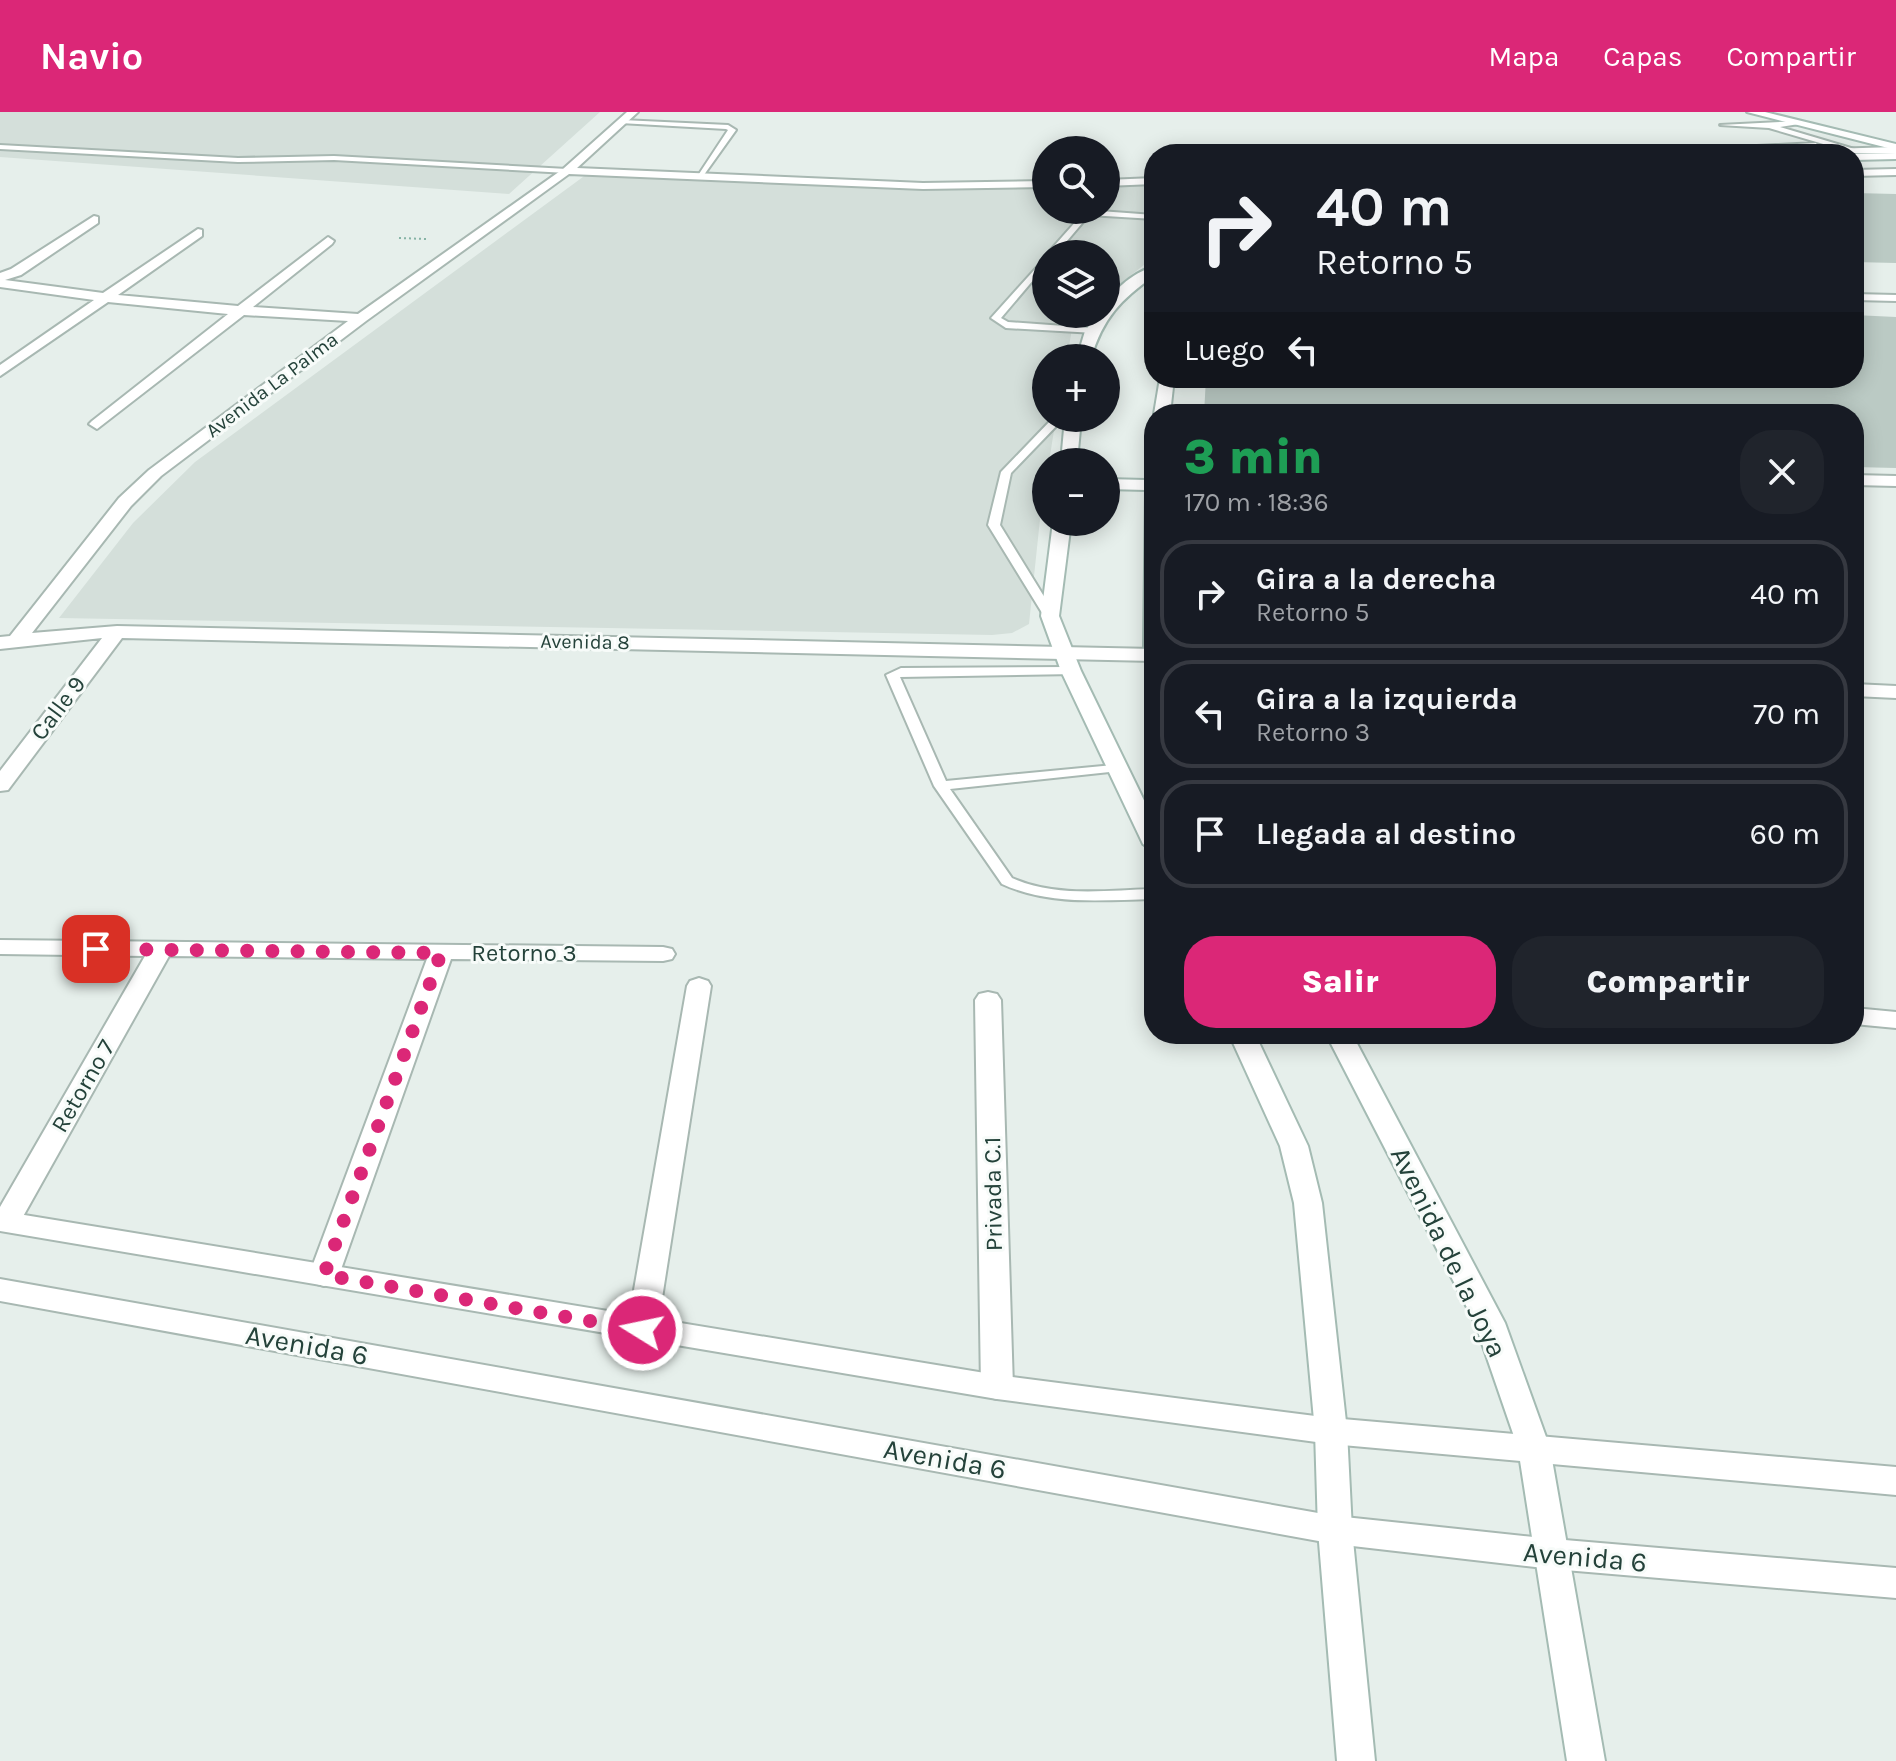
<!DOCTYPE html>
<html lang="es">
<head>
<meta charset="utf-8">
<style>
  :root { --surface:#171b24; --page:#20242c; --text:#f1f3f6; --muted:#9ea1a6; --line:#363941; --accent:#db2777 }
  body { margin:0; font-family:Karla,sans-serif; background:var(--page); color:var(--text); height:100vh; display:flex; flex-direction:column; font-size:30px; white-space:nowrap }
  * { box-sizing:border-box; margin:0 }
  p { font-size:26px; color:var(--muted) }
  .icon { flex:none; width:44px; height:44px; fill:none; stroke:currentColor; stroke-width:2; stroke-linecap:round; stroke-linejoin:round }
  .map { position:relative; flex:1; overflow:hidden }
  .drawer { position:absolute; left:1144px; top:292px; width:720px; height:640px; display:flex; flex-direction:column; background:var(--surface); border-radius:32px; box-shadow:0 4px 20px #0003 }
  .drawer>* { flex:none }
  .hud { position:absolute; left:1144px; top:32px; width:720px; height:244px; border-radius:32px; box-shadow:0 4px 20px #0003; background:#171b24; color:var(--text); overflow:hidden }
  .tools { position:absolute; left:1032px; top:24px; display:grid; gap:16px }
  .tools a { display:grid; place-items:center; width:88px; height:88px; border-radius:50%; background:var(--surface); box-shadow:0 4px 20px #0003; font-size:40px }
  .pin { position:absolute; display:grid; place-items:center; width:68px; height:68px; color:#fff; margin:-34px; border-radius:16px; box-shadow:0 4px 12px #0006 }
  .me { position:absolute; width:88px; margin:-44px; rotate:280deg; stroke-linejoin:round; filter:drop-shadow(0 0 6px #0008) }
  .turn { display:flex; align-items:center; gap:28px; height:168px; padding:0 40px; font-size:36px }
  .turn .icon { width:104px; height:104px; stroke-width:2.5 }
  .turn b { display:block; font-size:56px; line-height:68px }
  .then { display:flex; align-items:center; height:76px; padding:0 40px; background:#0003; gap:16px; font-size:30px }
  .round { display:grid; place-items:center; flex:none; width:84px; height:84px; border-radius:32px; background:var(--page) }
  .head { display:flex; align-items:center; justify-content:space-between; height:136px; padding:0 40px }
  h1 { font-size:48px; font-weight:800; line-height:60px; color:#1e9e55 }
  .cta { display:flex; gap:16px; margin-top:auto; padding:16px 40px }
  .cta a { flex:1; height:92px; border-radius:32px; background:var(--accent); color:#fff; font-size:32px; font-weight:800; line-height:92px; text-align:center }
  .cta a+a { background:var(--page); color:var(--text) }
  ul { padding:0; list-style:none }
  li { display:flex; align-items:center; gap:24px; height:108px; margin:0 16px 12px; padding:0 24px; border:4px solid var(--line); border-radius:32px }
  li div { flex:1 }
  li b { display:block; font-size:30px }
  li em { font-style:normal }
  header { display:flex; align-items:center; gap:48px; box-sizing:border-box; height:112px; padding:0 40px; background:var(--accent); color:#fff }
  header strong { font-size:38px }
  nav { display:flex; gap:44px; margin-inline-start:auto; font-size:28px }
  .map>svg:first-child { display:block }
  .built { fill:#d4dfda }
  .building { fill:#bbcac4 }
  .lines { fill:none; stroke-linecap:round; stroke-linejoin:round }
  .service-casing { stroke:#a8b8b2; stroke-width:4 }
  .minor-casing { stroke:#a8b8b2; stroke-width:4 }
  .tertiary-casing { stroke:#a8b8b2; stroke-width:4 }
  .secondary-casing { stroke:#a4bbb3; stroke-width:4 }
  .path { stroke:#86b3a5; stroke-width:2; stroke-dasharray:2 3; stroke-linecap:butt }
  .service { fill:#fff; fill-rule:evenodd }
  .minor { fill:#fff; fill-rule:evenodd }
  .tertiary { fill:#fff; fill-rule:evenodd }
  .secondary { fill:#fff; fill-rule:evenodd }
  .route { stroke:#db2777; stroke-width:14; stroke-dasharray:0 25.2 }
  .labels { text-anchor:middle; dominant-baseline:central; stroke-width:6; stroke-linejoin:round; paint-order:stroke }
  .far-street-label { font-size:20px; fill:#24423a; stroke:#f7fbf9 }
  .street-label { font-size:24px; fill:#24423a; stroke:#f7fbf9 }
  .near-street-label { font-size:28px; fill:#24423a; stroke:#f7fbf9 }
</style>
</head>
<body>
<header>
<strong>Navio</strong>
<nav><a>Mapa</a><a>Capas</a><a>Compartir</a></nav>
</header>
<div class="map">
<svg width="1896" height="1649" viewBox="0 0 1896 1649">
  <rect width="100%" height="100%" fill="#e6efeb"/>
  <!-- built -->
  <path class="built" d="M0,0H600L509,82L0,45Z
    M587,62L945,77L1046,74V98H1106V73L1154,71V145L1106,183V142H1046V202H1083L1073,211L1067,246H1046V306H1056L1049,350H1046L1029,512L1012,521L992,523L59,506L133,411L195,350Z"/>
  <!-- building -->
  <path class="building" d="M1854,81L1896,82V151L1854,150Z
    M1854,203L1896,205V356L1854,355V302H1204L1206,266H1854Z"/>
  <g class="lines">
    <!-- service casing -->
    <g class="service-casing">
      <path id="service" d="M622,8L728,13L736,18L701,67L697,65L728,18L726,17L620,11Z
        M1797,9L1799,12L1780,15L1861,39L1854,41L1769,16L1720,13Z
        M1816,31L1819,35L1723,38L1719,36Z
        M0,33L238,46L334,44L567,57L571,59L567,61L334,48L238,50L0,37Z
        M1086,98L1154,103V107L1089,103L1056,142H1047Z
        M1046,145V153L1001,206L1008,210L1092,216L1095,217V221L1006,216L991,206Z
        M1854,182L1896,183V189L1854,188Z
        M1053,306H1064L1011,361L1000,413L1056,504L1050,508L1044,504L988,413L1001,360Z
        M1071,555L1076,556V562L900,565L946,669L1124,652L1126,655L1119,659L950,677L1012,766C1057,786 1107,778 1154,777V787C1102,788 1050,794 1002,772L934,674L886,563L901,556Z"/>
    </g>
    <!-- minor casing -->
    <g class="minor-casing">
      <path id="minor" d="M627,0H638L577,56L923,71L1046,69V75L923,77L569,62L366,209L161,364L131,394L32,521L117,514L1154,537V549L122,526L8,678L0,679V659L102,526L0,537V525L10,524L119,386L149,358L348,209L244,203L97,317L89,312L92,309L228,202L108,190L0,264V253L94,188L0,175V161L11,157L94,104L98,105V111L21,163L5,168L103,181L198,117L202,118V124L118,183L238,194L328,125L334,129L332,132L253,195L358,202L563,57Z
        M1154,66V72L1106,74V68Z
        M1854,572L1896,574V586L1854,584Z
        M0,828L663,835L672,837L675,842L672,847L663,849L451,847L339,1163L334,1171L324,1174L314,1171L309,1163L427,847L169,844L16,1117L0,1119V1095L145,844L0,842Z
        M699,866L708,869L711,874L657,1218L653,1226L642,1230L631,1226L627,1218L687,874L690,869Z
        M988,880L997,882L1001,888L1013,1275L1008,1284L997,1287L986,1284L981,1275L975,888L979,882Z
        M1854,896L1896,900V916L1854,912Z"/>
    </g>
    <!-- tertiary casing -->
    <g class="tertiary-casing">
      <path id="tertiary" d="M1896,35V41L1755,42L1760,39Z
        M1896,57V63L1854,64V58Z
        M1854,363L1896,364V374L1854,373Z
        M0,1099L997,1263L1331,1306L1896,1355V1383L1331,1332L997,1287L0,1119Z
        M0,1167L1335,1404L1553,1427L1896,1456V1486L1553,1457L1335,1432L0,1189Z"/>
    </g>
    <!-- secondary casing -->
    <g class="secondary-casing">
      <path id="secondary" d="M1747,0H1765L1896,32V38Z
        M1896,41V47L1854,48L1853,42Z
        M1154,154V164C1121,187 1103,206 1091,246H1077L1085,219L1098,202H1106C1106,180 1134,161 1154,154Z
        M1160,266H1174L1170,302H1154Z
        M1065,306H1081L1077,350H1061Z
        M1154,357V542L1144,536L1146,378L1106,377V367L1146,368L1148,359Z
        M1053,410H1071L1059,504L1081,559L1154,709V739L1143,732L1061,559L1041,504Z
        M1229,922H1255L1308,1034L1322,1091L1347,1319L1352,1418L1375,1649H1337L1318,1418L1315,1319L1294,1091L1280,1034Z
        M1326,922H1352L1505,1211L1550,1336L1605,1649H1567L1518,1336L1475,1211Z"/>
    </g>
    <!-- path -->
    <path class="path" d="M399,126L426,127"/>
    <!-- service -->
    <use href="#service" class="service"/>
    <!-- minor -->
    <use href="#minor" class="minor"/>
    <!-- tertiary -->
    <use href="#tertiary" class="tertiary"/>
    <!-- secondary -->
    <use href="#secondary" class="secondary"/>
  </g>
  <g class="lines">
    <!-- route -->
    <path class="route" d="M96,837L441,841L324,1163L642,1218"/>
  </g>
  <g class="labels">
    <!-- far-street labels -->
    <g class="far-street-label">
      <text transform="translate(272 273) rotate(-37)">Avenida La Palma</text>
      <text transform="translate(585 530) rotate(1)">Avenida 8</text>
    </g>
    <!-- street labels -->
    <g class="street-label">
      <text transform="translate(58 596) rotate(-53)">Calle 9</text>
      <text x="524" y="841">Retorno 3</text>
      <text transform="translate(83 974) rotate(-60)">Retorno 7</text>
      <text transform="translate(993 1082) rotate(-91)">Privada C.1</text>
    </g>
    <!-- near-street labels -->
    <g class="near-street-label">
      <text transform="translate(1449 1140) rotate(64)">Avenida de la Joya</text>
      <text transform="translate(307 1233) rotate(10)">Avenida 6</text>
      <text transform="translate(945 1347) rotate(10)">Avenida 6</text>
      <text transform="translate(1585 1445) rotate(5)">Avenida 6</text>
    </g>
  </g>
</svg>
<div class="tools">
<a><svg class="icon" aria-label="search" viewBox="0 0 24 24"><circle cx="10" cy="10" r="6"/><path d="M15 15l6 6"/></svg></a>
<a><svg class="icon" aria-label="layers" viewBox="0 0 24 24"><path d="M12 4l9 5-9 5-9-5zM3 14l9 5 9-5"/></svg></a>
<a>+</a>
<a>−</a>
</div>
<div class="pin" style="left:96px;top:837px;background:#d93025"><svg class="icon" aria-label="arrive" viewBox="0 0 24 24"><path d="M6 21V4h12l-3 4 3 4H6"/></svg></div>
<svg class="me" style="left:642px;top:1218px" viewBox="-20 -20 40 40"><circle r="17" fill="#db2777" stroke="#fff" stroke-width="3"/><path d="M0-11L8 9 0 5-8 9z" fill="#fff"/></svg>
<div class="hud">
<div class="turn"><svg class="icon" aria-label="right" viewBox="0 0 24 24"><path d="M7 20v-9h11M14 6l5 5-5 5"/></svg><div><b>40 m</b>Retorno 5</div></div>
<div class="then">Luego<svg class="icon" aria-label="left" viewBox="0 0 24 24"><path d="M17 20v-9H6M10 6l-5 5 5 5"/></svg></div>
</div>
<section class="drawer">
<div class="head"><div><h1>3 min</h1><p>170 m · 18:36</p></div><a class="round"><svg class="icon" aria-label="close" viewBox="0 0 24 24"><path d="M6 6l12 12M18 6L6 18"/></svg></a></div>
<ul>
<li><svg class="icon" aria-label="right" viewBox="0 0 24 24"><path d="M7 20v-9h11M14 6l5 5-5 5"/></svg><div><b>Gira a la derecha</b><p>Retorno 5</p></div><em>40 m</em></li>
<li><svg class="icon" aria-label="left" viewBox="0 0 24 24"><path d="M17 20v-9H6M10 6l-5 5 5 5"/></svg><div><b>Gira a la izquierda</b><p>Retorno 3</p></div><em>70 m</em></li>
<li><svg class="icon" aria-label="arrive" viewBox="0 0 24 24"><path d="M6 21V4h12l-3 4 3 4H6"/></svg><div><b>Llegada al destino</b></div><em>60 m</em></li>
</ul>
<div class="cta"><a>Salir</a><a>Compartir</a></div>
</section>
</div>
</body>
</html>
